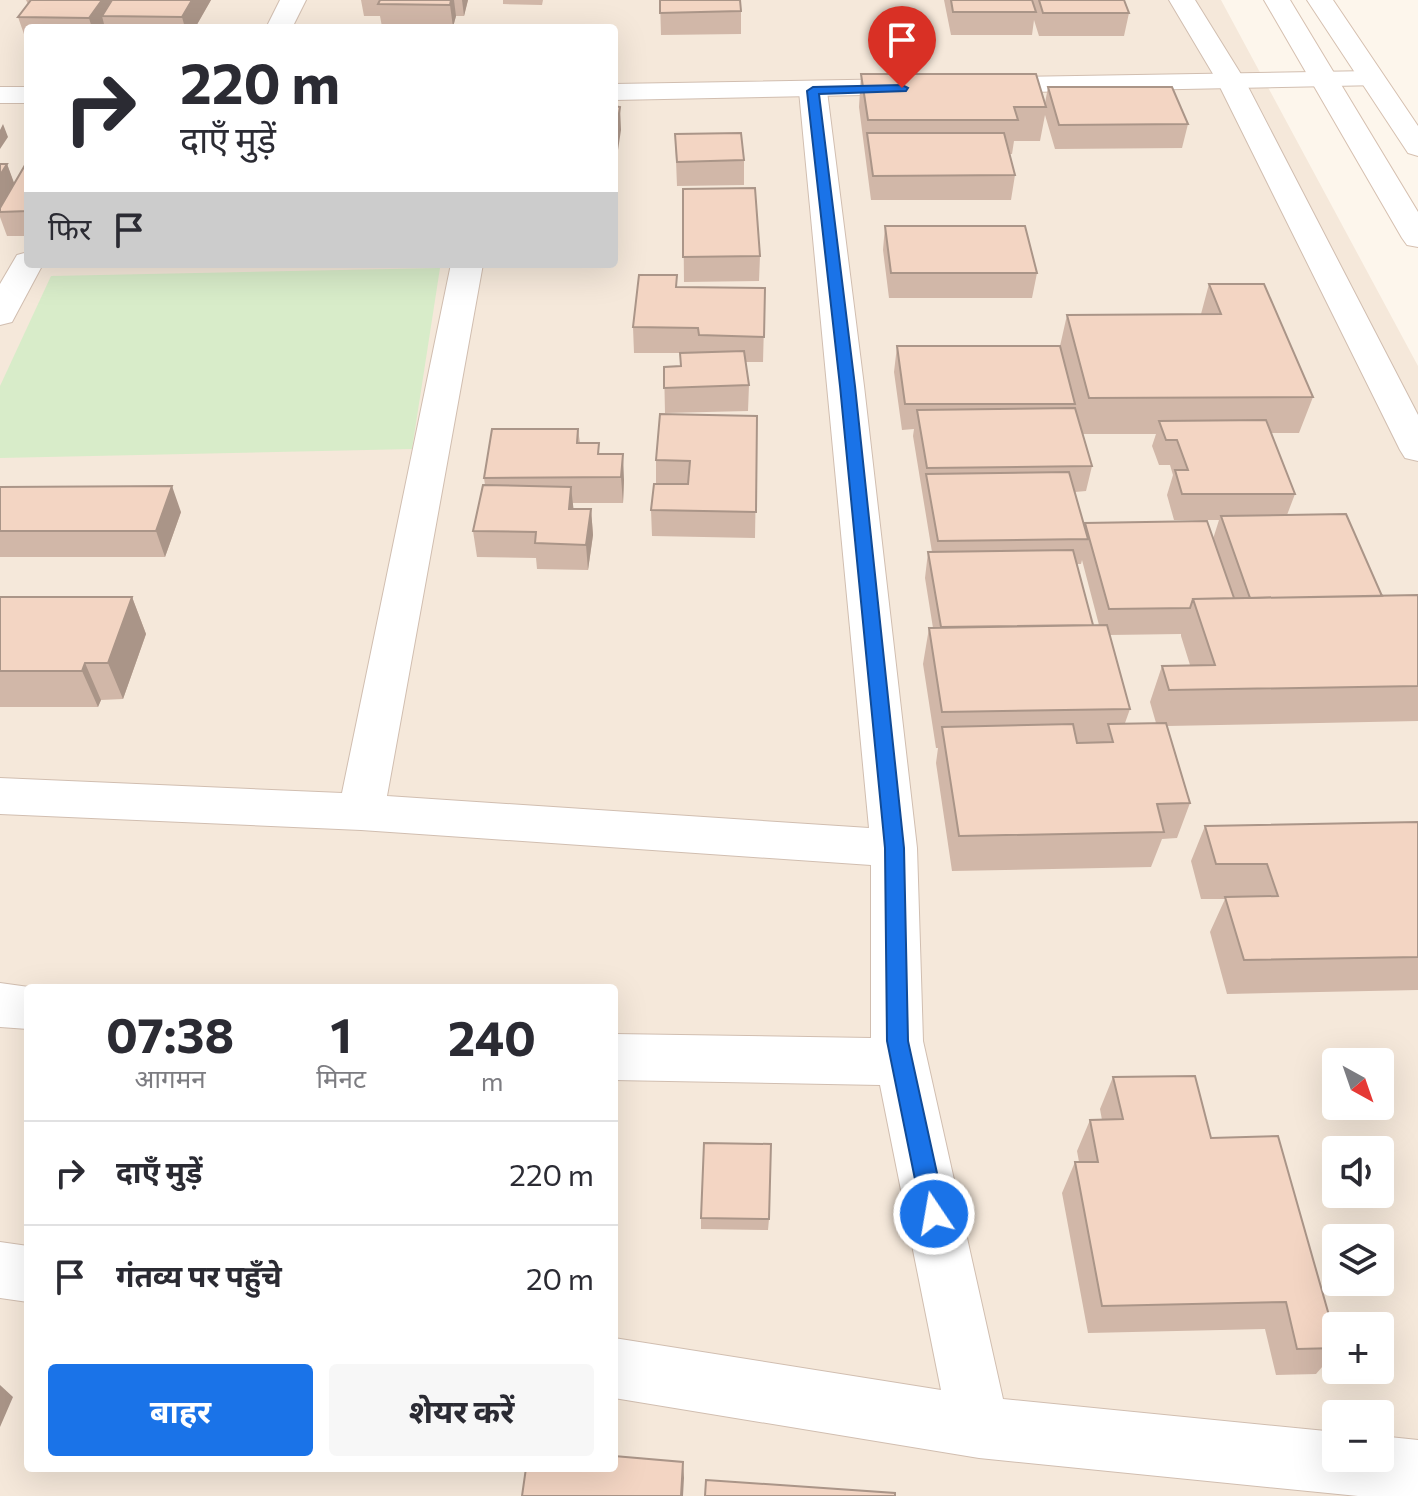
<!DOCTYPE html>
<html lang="hi">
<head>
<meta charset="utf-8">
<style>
  :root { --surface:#fff; --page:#f7f7f7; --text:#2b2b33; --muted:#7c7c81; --line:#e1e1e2; --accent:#1a73e8 }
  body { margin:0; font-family:Commissioner,"Noto Sans Devanagari",sans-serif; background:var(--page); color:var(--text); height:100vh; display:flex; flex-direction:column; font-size:30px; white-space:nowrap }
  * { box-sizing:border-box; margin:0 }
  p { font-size:26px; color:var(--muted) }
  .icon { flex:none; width:44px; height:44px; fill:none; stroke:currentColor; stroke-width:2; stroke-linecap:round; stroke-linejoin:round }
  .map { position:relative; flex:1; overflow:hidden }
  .panel { position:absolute; left:24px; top:984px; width:594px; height:488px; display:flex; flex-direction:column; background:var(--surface); border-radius:8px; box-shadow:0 8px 32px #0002 }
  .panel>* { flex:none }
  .top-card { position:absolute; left:24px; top:24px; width:594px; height:244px; border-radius:8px; box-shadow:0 8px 32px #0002; background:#fff; color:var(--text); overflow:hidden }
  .needle { width:52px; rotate:140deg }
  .controls { position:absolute; left:1322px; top:1048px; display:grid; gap:16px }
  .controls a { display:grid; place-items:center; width:72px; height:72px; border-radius:8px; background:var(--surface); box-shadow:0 8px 32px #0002; font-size:40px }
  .pin { position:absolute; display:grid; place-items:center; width:68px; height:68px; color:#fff; margin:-82px -34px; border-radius:50% 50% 50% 0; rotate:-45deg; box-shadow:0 0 8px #0007 }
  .pin .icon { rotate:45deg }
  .me { position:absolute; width:88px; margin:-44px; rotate:348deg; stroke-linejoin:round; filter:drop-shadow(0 0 6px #0008) }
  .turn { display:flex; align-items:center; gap:28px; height:168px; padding:0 24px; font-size:36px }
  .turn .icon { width:104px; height:104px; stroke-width:2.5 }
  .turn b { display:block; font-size:56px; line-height:68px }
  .then { display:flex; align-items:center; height:76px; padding:0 24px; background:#0003; gap:16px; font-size:30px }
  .eta { display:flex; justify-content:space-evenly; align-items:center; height:136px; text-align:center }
  .eta b { font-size:48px; font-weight:700; line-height:56px }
  .primary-button { display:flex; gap:16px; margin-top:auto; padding:16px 24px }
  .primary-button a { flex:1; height:92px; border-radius:8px; background:var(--accent); color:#fff; font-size:32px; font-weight:700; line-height:92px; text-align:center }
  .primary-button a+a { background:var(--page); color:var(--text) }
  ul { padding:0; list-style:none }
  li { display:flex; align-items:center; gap:24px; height:104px; padding:0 24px; border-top:2px solid var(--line) }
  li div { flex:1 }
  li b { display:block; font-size:30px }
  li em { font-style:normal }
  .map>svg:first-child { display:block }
  .residential { fill:#f5e8da; fill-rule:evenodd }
  .green { fill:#d8ecc9 }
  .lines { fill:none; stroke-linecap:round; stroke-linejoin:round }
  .minor-casing { stroke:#d1beb0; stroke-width:2 }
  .tertiary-casing { stroke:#d1beb0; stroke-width:2 }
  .secondary-casing { stroke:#d6c0b0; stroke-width:2 }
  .minor { fill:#fff; fill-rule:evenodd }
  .tertiary { fill:#fff; fill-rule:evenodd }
  .secondary { fill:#fff; fill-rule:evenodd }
  .wall { fill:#d1b7a8; fill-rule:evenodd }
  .shaded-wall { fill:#aa9588 }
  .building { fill:#f3d5c3; stroke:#aa9588; stroke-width:2 }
  .route { fill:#1a73e8; stroke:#114b97; stroke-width:2 }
</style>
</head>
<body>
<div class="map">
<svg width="1418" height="1496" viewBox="0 0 1418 1496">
  <rect width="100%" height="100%" fill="#fdf6ec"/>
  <!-- residential -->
  <path class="residential" d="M0,0H1221L1418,366V1496H0ZM28,28H614V264H28ZM28,988H614V1468H28ZM1336,1062H1380V1106H1336ZM1336,1150H1380V1194H1336ZM1336,1238H1380V1282H1336ZM1336,1326H1380V1370H1336ZM1336,1414H1380V1458H1336Z"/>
  <!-- green -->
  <path class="green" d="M440,268L412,449L0,458V386L51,276Z"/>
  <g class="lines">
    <!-- minor casing -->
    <g class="minor-casing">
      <path id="minor" d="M1169,0H1195L1244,79L1418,415V461L1405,458L1400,450L1216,79Z
        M813,83L823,85L827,91L864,386L917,848L923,1041L1003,1399L1336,1432V1458H1380V1436L1418,1440V1496H1358L979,1458L614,1398V1338L941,1390L880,1085L614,1080V1034L871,1038V865L361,830L0,814V778L342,793L451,264H483L387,796L869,828L799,91L803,85Z
        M28,252V264H43L12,322L0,325V284L17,255Z
        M0,983L36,988H28V1029L0,1027Z
        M0,1242L28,1246V1302L0,1298Z"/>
    </g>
    <!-- tertiary casing -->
    <g class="tertiary-casing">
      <path id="tertiary" d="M280,0H306L292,28H266Z
        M1371,71L1381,73L1385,79L1381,85L614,100V84Z
        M0,87H28V103H0Z"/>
    </g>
    <!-- secondary casing -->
    <g class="secondary-casing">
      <path id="secondary" d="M1264,0H1290L1418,212V247L1407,245L1402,238Z
        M1307,0H1333L1418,126V156L1408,153Z"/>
    </g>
    <!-- minor -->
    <use href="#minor" class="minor"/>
    <!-- tertiary -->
    <use href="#tertiary" class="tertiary"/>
    <!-- secondary -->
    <use href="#secondary" class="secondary"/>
  </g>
  <!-- wall -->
  <path class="wall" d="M26,0H211L195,28H28V40H26L18,17L28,4Z
    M361,0H468L464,16H456L453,27H382L380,16H364Z
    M503,0H543L542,5L503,4Z
    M660,0L741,11V34L661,35Z
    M944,0H1124L1129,13L1124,36H1039L1034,20L1032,35H951Z
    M861,74L1045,103L1048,87L1188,124L1182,148L1055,149L1045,115L1040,141H1014L1012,154H1010L1015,175L1011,200H871L859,107Z
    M675,134L744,160V185L677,186Z
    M28,160V236H7L0,217V164H7L14,184Z
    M683,189L760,256L759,281L684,282Z
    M885,226L1037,273L1032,298H889L883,250Z
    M677,275V287L765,288L763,362H746L749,385L748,411L665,413L664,367L680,366V353H634L633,327Z
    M1209,284L1313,397L1299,433H1271L1295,494L1287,515L1382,596L1418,595V721L1167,726L1190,803L1177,838L1162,839L1151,867L952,871L936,763L938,748H936L923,664L929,628H933L925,578L928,552H932L913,436L914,429L902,430L894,372L897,346H1060L1067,315L1201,314ZM1083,434H1156L1152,446L1159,465H1170L1173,475L1167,495L1174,520H1219L1213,539L1085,523L1084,527L1075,492L1086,491L1092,466ZM1082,560L1099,625H1093L1077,564H1081ZM1181,634V636L1190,665L1162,666L1150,702L1156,723H1125L1130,709L1109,635Z
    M757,416L755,538L652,536L651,510L656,484V460Z
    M578,429L580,443L600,454L624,480L623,503H573V509H591L593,535L588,570L537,569L536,558L477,557L473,531L485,485L484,478Z
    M0,487L181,512L165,557H0Z
    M0,597H132L146,634L123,699L101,700L98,707H0Z
    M1418,822V990L1227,994L1210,932L1225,899H1201L1191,861L1205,826Z
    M1113,1077L1211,1138L1336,1340V1351L1316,1374L1276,1375L1265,1329L1088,1333L1062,1193L1075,1162H1079L1077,1151L1090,1120H1102L1100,1109Z
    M701,1218L769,1219L768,1230L701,1229Z"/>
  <!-- shaded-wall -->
  <path class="shaded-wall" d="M102,0H124L102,16L105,28H92L89,18Z
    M192,0H211L195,28H185L182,17Z
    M451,0H454L456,16L453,27L450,5Z
    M462,0H468L464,16Z
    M620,107L621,130L614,177V145Z
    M3,124L8,137L0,149V130Z
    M7,164L16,188L0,212V175Z
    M623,454L624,480L623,503L621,477Z
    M172,486L181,512L165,557L156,531Z
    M571,487L574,513L569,509Z
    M591,509L593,535L588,570L586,545Z
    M132,597L146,634L123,699L108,663Z
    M85,663L101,700L98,707L82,671Z
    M0,1385L13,1397L0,1427Z
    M683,1462L684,1478L683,1496H681Z"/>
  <!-- building -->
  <path class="building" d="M31,0H102L89,18L18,17Z
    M112,0H192L182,17L102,16Z
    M380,0H451L450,5L378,4Z
    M660,0H740L741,11L660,13Z
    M951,0H1032L1036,12H953Z
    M1039,0H1124L1129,13H1043Z
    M861,74H1036L1046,107H1014L1018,120H868Z
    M1048,87H1172L1188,124L1059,125Z
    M614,106L620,107L614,145Z
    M741,133L744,160L677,162L675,134Z
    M867,133H1004L1015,175L873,176Z
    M28,160V211L0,212V208Z
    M0,164H7L0,175Z
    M755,188L760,256L683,257V189Z
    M885,226H1025L1037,273H891Z
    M639,275H677L676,287L765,288L764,337L699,335L698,328L633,327Z
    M1209,284H1264L1313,397L1089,398L1067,315L1221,314Z
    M897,346H1060L1075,404H905Z
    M744,351L749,385L664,388V367L681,366L680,353Z
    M1075,408L1092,466L927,468L917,410Z
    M660,414L757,416L756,512L651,510L654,484H688L690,461L656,460Z
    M1266,420L1295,494H1182L1175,470H1188L1177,440H1166L1159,421Z
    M492,429H578L577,443H599L598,454H623L621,477L484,478Z
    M1069,472L1088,539L938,541L926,474Z
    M483,485L571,487L569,509H591L586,545L535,543L536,532L473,531Z
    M172,486L156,531H0V487Z
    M1346,514L1382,596L1250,598L1221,516Z
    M1207,521L1234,598L1193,599L1190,608L1109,609L1085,523Z
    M1073,550L1093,625L941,627L928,552Z
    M1418,595V686L1169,690L1162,666L1215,665L1193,599Z
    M0,597H132L108,663H85L82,671H0Z
    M1107,625L1130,709L942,712L929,628Z
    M1166,723L1190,803L1157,804L1164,832L959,836L942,727L1073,724L1077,743L1113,742L1108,724Z
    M1418,822V957L1244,960L1225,897L1278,896L1267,864H1216L1205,826Z
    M1195,1076L1211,1138L1278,1136L1336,1340V1348L1297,1349L1286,1302L1102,1306L1075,1162H1098L1090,1120L1123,1119L1113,1077Z
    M704,1143L771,1144L769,1219L701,1218Z
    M614,1456L683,1462L681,1496H522L526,1468H614Z
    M706,1480L895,1493V1496H705Z"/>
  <!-- route -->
  <path class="route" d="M902,85L908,88L906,91L819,94L855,386L904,848L908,1041L946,1214L942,1222L934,1225L926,1222L922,1214L887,1041L885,848L840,386L807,91L813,87Z"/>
</svg>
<div class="controls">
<a><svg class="needle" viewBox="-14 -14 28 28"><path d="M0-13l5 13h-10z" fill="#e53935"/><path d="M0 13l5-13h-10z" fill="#7c7c81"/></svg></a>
<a><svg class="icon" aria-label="sound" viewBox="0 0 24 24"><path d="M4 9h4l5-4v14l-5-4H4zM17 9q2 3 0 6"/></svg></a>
<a><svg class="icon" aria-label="layers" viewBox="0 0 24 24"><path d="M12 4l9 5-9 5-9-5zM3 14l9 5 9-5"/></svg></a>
<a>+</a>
<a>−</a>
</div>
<div class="pin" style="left:902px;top:88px;background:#d93025"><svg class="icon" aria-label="arrive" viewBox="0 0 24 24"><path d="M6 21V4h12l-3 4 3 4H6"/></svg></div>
<svg class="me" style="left:934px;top:1214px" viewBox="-20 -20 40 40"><circle r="17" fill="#1a73e8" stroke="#fff" stroke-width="3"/><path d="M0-11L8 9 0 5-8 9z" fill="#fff"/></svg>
<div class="top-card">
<div class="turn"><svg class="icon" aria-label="right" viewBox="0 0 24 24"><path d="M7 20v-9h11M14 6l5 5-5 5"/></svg><div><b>220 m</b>दाएँ मुड़ें</div></div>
<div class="then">फिर<svg class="icon" aria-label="arrive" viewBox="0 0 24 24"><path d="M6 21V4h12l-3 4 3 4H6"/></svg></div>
</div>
<section class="panel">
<div class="eta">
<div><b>07:38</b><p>आगमन</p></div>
<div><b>1</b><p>मिनट</p></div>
<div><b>240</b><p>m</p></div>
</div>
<ul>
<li><svg class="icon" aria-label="right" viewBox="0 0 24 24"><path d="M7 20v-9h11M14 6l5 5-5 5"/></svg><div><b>दाएँ मुड़ें</b></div><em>220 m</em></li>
<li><svg class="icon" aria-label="arrive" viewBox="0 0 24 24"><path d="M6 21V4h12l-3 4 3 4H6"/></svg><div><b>गंतव्य पर पहुँचे</b></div><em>20 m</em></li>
</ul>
<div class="primary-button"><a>बाहर</a><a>शेयर करें</a></div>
</section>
</div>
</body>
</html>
